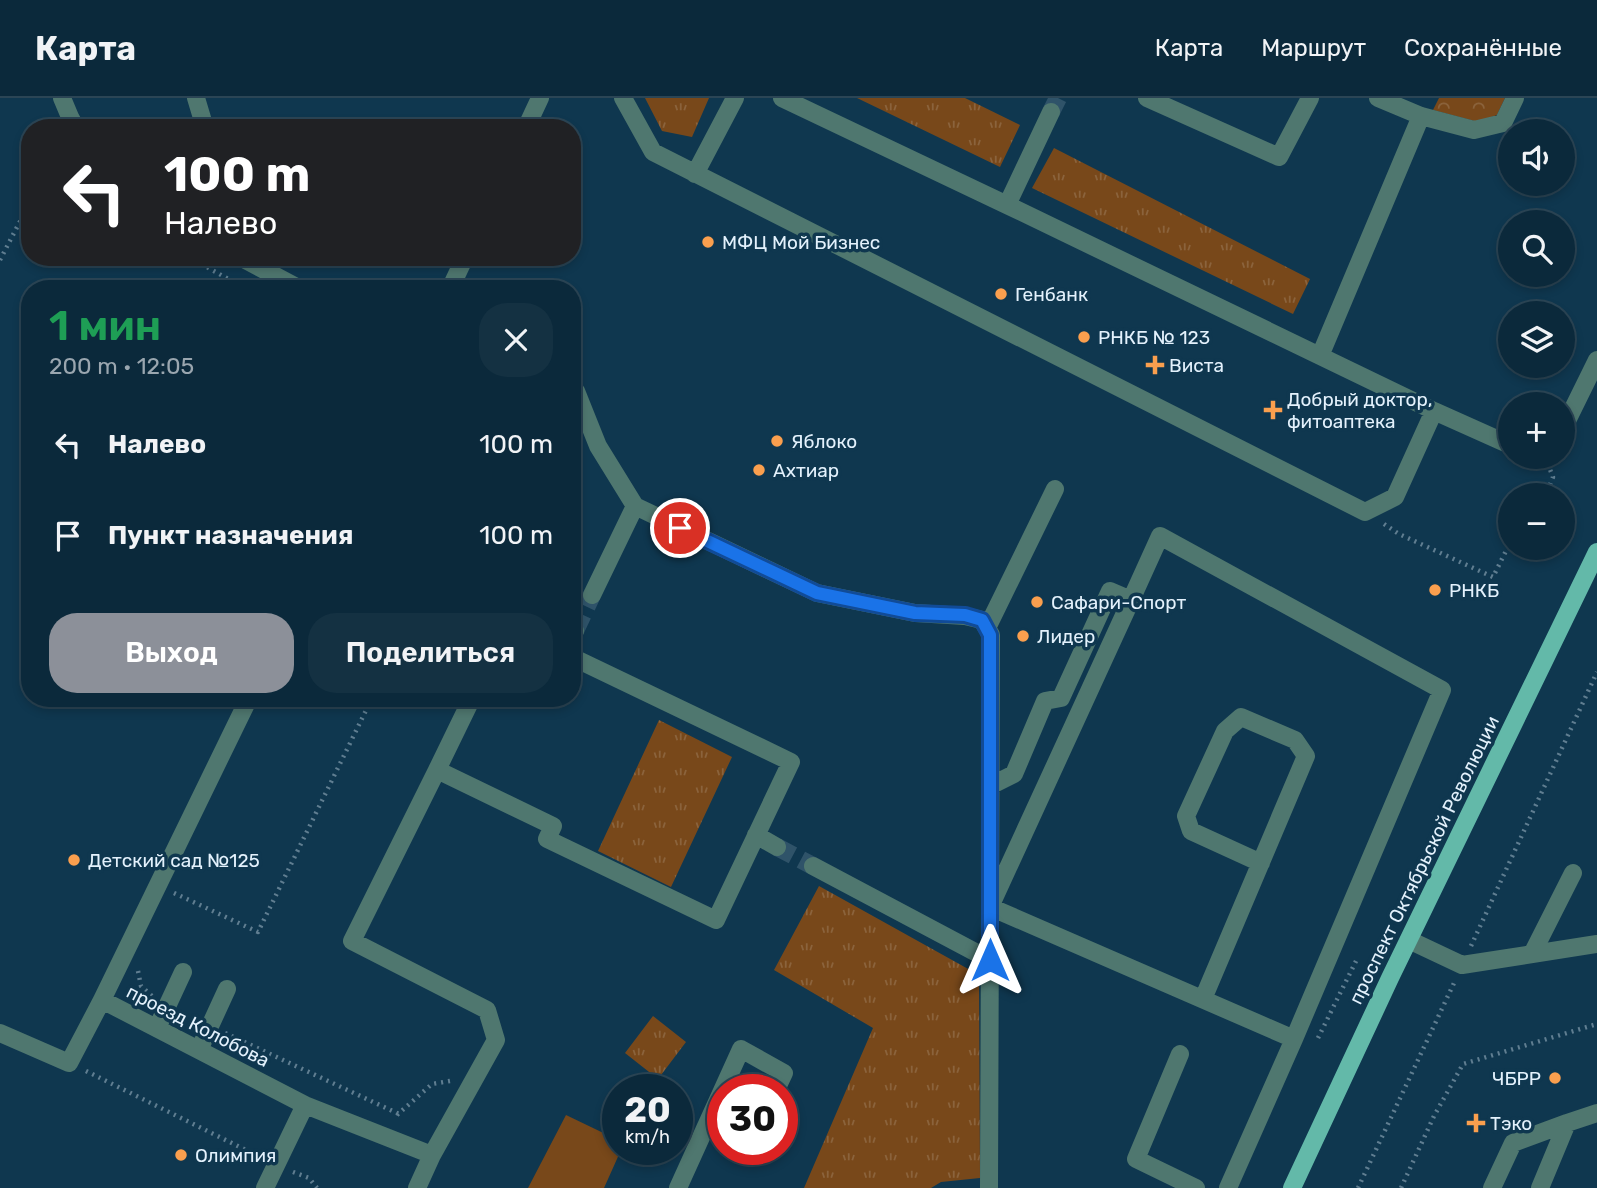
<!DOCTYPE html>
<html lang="ru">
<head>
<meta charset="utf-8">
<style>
  :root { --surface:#0b293b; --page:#143142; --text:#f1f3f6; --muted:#9aa6af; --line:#2b4555; --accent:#8c9099 }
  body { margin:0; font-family:Rubik,sans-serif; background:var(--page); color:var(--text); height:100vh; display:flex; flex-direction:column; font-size:26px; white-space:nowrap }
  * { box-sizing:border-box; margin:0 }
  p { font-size:23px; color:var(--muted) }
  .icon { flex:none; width:38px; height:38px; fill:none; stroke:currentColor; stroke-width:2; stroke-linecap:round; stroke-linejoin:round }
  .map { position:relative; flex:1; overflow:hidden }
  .sheet { position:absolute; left:21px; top:182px; width:560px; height:427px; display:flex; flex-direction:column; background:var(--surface); border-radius:28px; box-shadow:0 4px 10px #0003,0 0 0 2px var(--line) }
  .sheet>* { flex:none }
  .top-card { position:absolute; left:21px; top:21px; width:560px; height:147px; border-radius:28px; box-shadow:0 4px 10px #0003,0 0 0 2px var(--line); background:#202124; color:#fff; overflow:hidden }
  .buttons { position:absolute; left:1498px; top:21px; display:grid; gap:14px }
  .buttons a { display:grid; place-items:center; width:77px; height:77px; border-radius:50%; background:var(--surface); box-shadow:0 4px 10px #0003,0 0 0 2px var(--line); font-size:35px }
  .speed { position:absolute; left:602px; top:976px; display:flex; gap:14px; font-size:35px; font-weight:700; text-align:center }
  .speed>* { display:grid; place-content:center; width:91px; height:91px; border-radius:50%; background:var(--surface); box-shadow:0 4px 10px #0003,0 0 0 2px var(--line); line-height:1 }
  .speed small { font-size:18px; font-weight:400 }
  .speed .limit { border:10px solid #d22; background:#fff; color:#111 }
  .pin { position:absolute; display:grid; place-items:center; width:60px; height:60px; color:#fff; margin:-30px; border:4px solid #fff; border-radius:50%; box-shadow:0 2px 7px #0007 }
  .me { position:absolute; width:77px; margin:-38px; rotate:0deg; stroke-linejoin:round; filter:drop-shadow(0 0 5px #0008) }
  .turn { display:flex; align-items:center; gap:24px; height:147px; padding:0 28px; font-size:32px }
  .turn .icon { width:91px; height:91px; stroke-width:2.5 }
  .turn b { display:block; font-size:49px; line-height:60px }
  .round { display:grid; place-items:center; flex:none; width:74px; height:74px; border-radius:28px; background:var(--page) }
  .overview { display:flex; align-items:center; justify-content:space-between; height:119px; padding:0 28px }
  h1 { font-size:42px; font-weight:600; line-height:52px; color:#1e9e55 }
  .action { display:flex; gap:14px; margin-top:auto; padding:14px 28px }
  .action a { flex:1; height:80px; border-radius:28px; background:var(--accent); color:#fff; font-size:28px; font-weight:600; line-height:80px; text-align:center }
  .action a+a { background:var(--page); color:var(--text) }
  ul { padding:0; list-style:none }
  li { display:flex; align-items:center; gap:21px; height:91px; padding:0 28px }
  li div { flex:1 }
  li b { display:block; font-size:26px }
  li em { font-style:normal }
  header { display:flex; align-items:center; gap:42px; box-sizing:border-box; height:98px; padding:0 35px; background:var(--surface); border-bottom:2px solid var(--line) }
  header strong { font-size:33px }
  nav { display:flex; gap:38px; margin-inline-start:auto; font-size:24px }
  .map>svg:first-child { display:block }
  .forest { fill:url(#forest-crowns) }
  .park { fill:url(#park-tufts) }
  .garden { fill:#78481a }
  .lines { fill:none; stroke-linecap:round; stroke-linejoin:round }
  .minor-tunnel { stroke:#2f5369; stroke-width:18; stroke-dasharray:18 9; stroke-linecap:butt }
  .path { stroke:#607e91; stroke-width:4.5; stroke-dasharray:2 5; stroke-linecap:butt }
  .minor { stroke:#4f776f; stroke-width:18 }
  .major { stroke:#63b9a9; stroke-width:18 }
  .route-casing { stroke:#114b97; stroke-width:18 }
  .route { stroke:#1a73e8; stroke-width:12 }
  .poi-dot { fill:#fa9f4e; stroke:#0f374f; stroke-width:2.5 }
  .labels { text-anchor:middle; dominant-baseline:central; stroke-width:7; stroke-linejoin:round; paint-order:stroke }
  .poi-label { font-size:19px; fill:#e3f1fc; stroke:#0f374f; text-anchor:start }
  .street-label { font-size:19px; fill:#e3f1fc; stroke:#0f374f }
</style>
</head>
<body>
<header>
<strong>Карта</strong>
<nav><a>Карта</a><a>Маршрут</a><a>Сохранённые</a></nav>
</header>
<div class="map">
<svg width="1597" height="1090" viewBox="0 0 1597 1090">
  <defs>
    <pattern id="forest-crowns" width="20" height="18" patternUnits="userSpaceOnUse" patternTransform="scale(1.75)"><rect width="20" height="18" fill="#78481a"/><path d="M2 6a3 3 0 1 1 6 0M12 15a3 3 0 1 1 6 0" fill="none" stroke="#8b633c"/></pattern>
    <pattern id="park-tufts" width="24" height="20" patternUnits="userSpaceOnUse" patternTransform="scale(1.75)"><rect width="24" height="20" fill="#78481a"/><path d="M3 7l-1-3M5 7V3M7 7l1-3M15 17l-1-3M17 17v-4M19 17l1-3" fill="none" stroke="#8b633c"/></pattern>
  </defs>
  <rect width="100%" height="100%" fill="#0f374f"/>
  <!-- forest -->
  <path class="forest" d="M1439,0H1505L1497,17L1478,24L1433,12Z"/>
  <!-- park -->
  <path class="park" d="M645,0H709L692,39L662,33Z
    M857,0H965L1020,27L1000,69Z
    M1054,50L1310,181L1293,216L1032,90Z
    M659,622L732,659L671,789L598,753Z
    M819,788L979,877L980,1080L941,1084L931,1090H804L873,930L774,872Z
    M653,918L686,944L658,981L625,955Z"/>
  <!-- garden -->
  <path class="garden" d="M566,1017L618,1042V1052H621L604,1090H528Z"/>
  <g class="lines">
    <!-- minor-tunnel -->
    <path class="minor-tunnel" d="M1051,14L1058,0
      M575,533L592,497
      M777,749L813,768"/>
    <!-- path -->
    <path class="path" d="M189,159L246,191
      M0,162L30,104
      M1545,359L1553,379L1546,397
      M1563,423L1569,429
      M1384,426L1399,436L1493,479L1510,445
      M174,795L258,834L372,600
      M1471,848L1597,574
      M138,873L141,888L152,898
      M225,935L399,1016
      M1318,940L1356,863
      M86,973L260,1059
      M397,1017L432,986L450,983
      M293,1074L309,1080L317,1090
      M1358,1090L1454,885
      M1401,1090L1434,1018L1463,966L1597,926"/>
    <!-- minor -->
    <path class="minor" d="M62,0L70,19L76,30
      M196,0L205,30
      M623,0L653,54L1365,414L1395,399L1434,313
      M782,0L1007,107L1434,313L1510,347
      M1147,0L1279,59L1310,0
      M1378,0L1421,18L1474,32L1503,25L1515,0
      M526,30L540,0
      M695,76L735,0
      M1007,107L1051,14
      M240,159L300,191
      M450,191L465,159
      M1320,258L1421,18
      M572,291L576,293L598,348L635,408L817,495L915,515L965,518L982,522L991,537L989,1090
      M1563,331L1597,262
      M592,497L635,408
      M1131,502L990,809L1294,941
      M987,530L1055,391
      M572,538L575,533
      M249,600L102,902L305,1007L265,1090
      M472,600L437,672L553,728L547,741L716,822L791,664L572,559
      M990,688L1014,676L1045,603L1061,600L1110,493L1131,502L1160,438L1442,592L1294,941L1228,1090
      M756,737L777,749
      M813,768L990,862
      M1409,842L1462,867L1597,846
      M1532,856L1573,775
      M1203,901L1306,658L1295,642L1241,619L1225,633L1186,718L1191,733L1261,765
      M157,930L183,874
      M0,935L69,965L102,902
      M199,952L227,891
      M1180,956L1136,1061L1196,1090
      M305,1007L432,1057L417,1090
      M432,1057L496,942L487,912L352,843L437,672
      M678,1090L741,951L784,975L776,992
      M1492,1090L1513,1045L1567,1025
      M1540,1090L1567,1025L1597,1015"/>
    <!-- major -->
    <path class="major" d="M1292,1090L1390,880L1597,454"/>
  </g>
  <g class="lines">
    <!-- route casing -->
    <g class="route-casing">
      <path id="route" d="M680,430L817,495L915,515L965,517L982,522L990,537V862"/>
    </g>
    <!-- route -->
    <use href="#route" class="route"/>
  </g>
  <!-- markers -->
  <g class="poi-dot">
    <circle cx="708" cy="144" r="7"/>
    <circle cx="1001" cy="196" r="7"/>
    <circle cx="1084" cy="239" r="7"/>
    <path d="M1151.5 256.5h7v7h7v7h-7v7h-7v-7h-7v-7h7z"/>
    <path d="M1269.5 301.5h7v7h7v7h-7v7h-7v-7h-7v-7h7z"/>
    <circle cx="777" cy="343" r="7"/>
    <circle cx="759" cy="372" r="7"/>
    <circle cx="1435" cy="492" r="7"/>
    <circle cx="1037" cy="504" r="7"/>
    <circle cx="1023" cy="538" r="7"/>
    <circle cx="74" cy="762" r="7"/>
    <circle cx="1555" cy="980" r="7"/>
    <path d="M1472.5 1014.5h7v7h7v7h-7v7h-7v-7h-7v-7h7z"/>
    <circle cx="181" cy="1057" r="7"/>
  </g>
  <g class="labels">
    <!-- poi labels -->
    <g class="poi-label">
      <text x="722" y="144">МФЦ Мой Бизнес</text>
      <text x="1015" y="196">Генбанк</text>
      <text x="1098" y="239">РНКБ № 123</text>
      <text x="1169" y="267">Виста</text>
      <text x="1287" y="301">Добрый доктор,<tspan x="1287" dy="22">фитоаптека</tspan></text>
      <text x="791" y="343">Яблоко</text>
      <text x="773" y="372">Ахтиар</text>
      <text x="1449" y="492">РНКБ</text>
      <text x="1051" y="504">Сафари-Спорт</text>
      <text x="1037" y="538">Лидер</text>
      <text x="88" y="762">Детский сад №125</text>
      <text x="1541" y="980" text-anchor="end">ЧБРР</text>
      <text x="1490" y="1025">Тэко</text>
      <text x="195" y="1057">Олимпия</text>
    </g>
    <!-- street labels -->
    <g class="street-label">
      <text transform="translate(1424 762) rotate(-64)">проспект Октябрьской Революции</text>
      <text transform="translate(198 928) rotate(27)">проезд Колобова</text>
    </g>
  </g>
</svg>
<div class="buttons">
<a><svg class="icon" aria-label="sound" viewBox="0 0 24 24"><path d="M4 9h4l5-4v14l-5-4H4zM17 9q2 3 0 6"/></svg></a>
<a><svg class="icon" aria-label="search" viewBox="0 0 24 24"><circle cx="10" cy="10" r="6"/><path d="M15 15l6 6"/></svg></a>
<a><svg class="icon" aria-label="layers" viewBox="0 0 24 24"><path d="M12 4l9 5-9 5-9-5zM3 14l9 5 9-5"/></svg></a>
<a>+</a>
<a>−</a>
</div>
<div class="speed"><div>20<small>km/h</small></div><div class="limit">30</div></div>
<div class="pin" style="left:680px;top:430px;background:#d93025"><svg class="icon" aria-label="arrive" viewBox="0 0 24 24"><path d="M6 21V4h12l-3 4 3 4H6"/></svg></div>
<svg class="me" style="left:990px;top:862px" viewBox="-20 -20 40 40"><path d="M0-17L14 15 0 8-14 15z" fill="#1a73e8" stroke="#fff" stroke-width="4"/></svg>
<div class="top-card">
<div class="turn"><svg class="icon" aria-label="left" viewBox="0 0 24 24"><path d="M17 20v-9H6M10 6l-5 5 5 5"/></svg><div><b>100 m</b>Налево</div></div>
</div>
<section class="sheet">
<div class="overview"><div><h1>1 мин</h1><p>200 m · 12:05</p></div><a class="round"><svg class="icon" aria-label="close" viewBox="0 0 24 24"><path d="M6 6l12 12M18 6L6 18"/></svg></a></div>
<ul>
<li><svg class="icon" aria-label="left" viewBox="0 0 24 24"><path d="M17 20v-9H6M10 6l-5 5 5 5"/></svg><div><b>Налево</b></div><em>100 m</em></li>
<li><svg class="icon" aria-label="arrive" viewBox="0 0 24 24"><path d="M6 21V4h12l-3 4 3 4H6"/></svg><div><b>Пункт назначения</b></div><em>100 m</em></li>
</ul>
<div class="action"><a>Выход</a><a>Поделиться</a></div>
</section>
</div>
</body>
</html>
